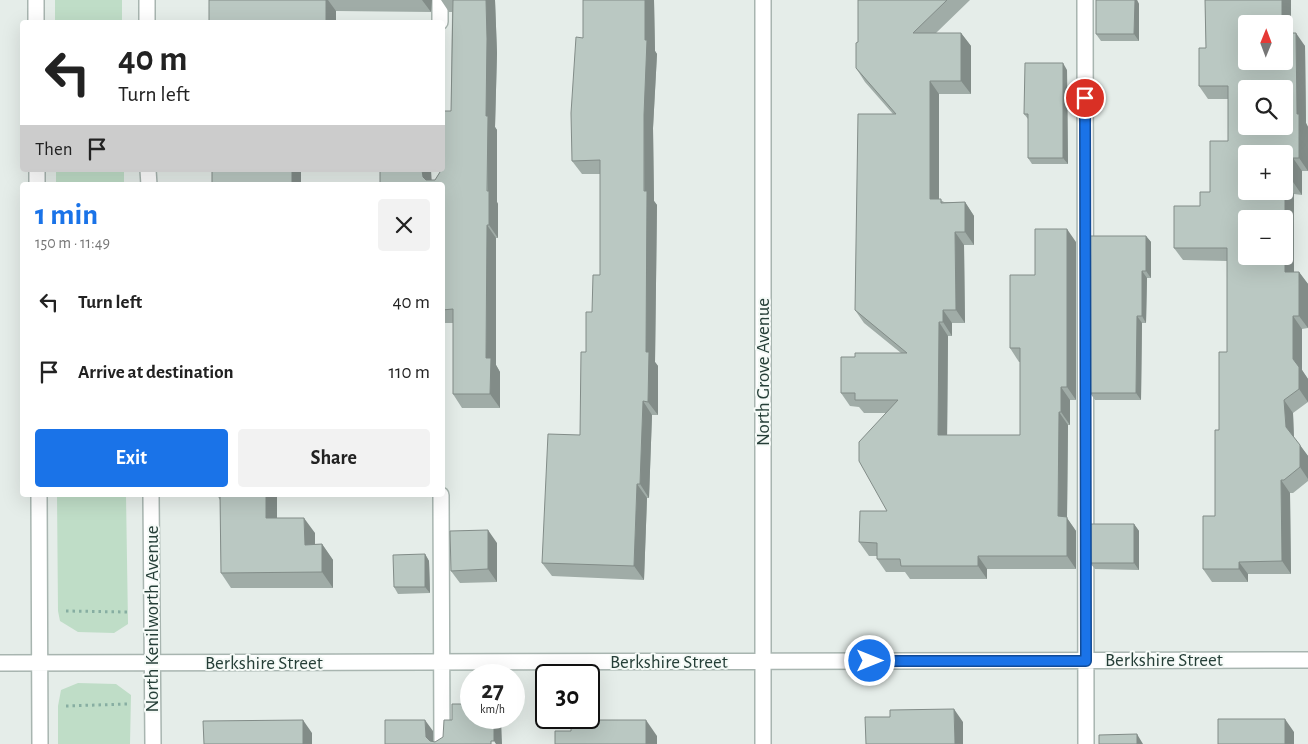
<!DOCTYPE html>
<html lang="en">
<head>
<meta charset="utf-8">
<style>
  :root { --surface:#fff; --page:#f2f2f2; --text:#222; --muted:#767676; --accent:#1a73e8 }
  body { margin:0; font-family:"Alegreya Sans",sans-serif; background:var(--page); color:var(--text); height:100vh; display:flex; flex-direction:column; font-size:19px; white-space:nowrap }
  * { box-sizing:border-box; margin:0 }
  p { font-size:16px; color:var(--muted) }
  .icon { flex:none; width:28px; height:28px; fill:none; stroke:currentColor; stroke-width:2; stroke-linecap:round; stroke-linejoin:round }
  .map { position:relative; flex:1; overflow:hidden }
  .details { position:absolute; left:20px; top:182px; width:425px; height:315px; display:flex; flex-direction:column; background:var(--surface); border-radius:5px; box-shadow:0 5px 20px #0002 }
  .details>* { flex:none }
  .banner { position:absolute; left:20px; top:20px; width:425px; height:152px; border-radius:5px; box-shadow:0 5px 20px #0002; background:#fff; color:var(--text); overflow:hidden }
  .needle { width:32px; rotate:1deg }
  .buttons { position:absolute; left:1238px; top:15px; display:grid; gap:10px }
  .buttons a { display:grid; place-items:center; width:55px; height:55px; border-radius:5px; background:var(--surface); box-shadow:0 5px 20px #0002; font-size:25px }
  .speed { position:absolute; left:460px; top:664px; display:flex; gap:10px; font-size:25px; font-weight:700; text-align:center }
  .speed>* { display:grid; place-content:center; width:65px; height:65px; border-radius:50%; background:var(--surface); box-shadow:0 5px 20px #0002; line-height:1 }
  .speed small { font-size:12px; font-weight:400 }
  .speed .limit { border:2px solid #111; border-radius:8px; background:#fff; color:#111 }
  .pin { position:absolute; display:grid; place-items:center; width:42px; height:42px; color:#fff; margin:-21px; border:2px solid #fff; border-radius:50%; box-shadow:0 1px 5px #0007 }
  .me { position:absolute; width:55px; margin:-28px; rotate:90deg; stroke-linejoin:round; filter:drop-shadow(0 0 4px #0008) }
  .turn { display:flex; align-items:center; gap:18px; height:105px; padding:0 15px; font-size:22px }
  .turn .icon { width:65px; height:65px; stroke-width:2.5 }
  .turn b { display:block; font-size:35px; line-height:42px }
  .then { display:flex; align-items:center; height:48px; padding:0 15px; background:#0003; gap:10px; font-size:19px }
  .round { display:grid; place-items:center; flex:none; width:52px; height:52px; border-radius:5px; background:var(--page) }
  .head { display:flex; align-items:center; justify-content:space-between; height:85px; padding:0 15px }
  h1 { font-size:30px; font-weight:700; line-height:38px; color:var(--accent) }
  .action { display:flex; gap:10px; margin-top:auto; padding:10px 15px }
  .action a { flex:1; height:58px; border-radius:5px; background:var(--accent); color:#fff; font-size:20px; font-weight:700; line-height:58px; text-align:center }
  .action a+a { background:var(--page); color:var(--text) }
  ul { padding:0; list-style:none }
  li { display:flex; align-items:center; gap:15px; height:70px; padding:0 15px }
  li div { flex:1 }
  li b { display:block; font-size:19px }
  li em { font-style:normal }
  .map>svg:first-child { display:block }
  .green { fill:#bfddc7 }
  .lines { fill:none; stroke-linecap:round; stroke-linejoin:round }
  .minor-casing { stroke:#a8b5b0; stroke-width:18 }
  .path { stroke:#87aea2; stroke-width:3; stroke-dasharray:2.5 4; stroke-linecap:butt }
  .minor { stroke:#fff; stroke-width:15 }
  .wall { fill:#a0aca7 }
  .shaded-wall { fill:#828c88 }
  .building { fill:#bac8c2; stroke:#828c88; fill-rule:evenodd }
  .route-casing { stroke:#114b97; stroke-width:12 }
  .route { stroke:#1a73e8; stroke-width:9 }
  .labels { text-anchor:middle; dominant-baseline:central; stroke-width:4; stroke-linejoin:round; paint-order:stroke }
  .street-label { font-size:19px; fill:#253e37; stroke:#f5faf7 }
</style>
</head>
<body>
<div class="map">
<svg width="1308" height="744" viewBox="0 0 1308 744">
  <rect width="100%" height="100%" fill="#e5ede9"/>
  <!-- green -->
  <path class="green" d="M55,0H122V22H55Z
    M56,170H124V185H56Z
    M57,495H126L128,624L114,633L78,632L60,621L58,611Z
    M78,683L116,684L131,695L130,744H58V706L61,690Z"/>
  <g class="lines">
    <!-- minor casing -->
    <g class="minor-casing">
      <path id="minor" d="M36,0V22
        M147,0V22
        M440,0V22
        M763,0V744
        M1085,0L1086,744
        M37,170V185
        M148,170L149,185
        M39,495L40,744
        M151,495L153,744
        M441,495L442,744
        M0,663L1308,660"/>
    </g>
    <!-- path -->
    <path class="path" d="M66,611L127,612
      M66,706L127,704"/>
    <!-- minor -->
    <use href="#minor" class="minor"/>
  </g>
  <!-- wall -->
  <path class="wall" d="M209,0H432L431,12L336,11Z
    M441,0H495L497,53L495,127L497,130V202L498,204V238H496V365L500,372V408H462L453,394V323H442V185H380L431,170V180H435L440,172L451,111L452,12H449Z
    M583,0H654L655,51L657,54L653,128L654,201L657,205L655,362L658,366V415H652L649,498H647L644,580L552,576L542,563L580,435L586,352L600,275V174H582L572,161L583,38Z
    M858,0H970L936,33H961L971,46V94H939V199L944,202H965L974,216V245H964L965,323H952V336H948L947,435H1020V362H1019L1010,348L1035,275L1076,242V400H1070V425H1068L1067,518L1076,531V569H987V579H910L905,572H886L877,559V556H869L859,542L887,511L886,413H864L859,407L850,406L841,393L855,357L901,353L864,323L855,310L893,114L865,82L856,68L858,42Z
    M1096,0H1137L1139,4V41H1101L1096,34Z
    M1205,0H1291V33L1305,46L1306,123L1308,127V171H1302V195L1294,194V272H1299L1308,284V328L1302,329V370L1308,379V402L1293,413L1294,438L1308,456V481L1293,493H1290L1291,574H1248V582H1212L1203,569L1215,516L1219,430L1227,352V261L1183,260L1174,248L1210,192L1228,141V99H1208L1199,86L1206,48Z
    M1067,70L1068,164H1032L1028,158V119L1024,114Z
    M1146,236L1151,242V278H1147L1146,323H1142L1141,400H1095L1090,393Z
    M217,495H277V518L315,533V544H322L333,560V588H231L221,573L220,500Z
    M1134,524L1139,531V570L1095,569L1090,563Z
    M497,543V582L460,583L451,571Z
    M425,554L429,561L430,593L398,594L394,587Z"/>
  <!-- shaded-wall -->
  <path class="shaded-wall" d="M326,0H328L336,11V22H326Z
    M422,0H432L431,12Z
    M486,0H495L497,53L495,127L497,130V202L498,204V238L489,225L486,116Z
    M645,0H654L655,51L657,54L653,128L654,201L657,205L655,362L658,366V415L648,402L646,352L644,115Z
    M1135,0H1137L1139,4V41L1134,34Z
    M1282,0H1291V46L1284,36V24H1282Z
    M961,33L971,46V94L961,81Z
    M1296,33L1305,46L1306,123L1308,127V171L1299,158L1297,114Z
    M1063,63L1067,70L1068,164L1063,158Z
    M930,81L939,94V212L930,199Z
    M1293,158L1302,171V195L1293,182Z
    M292,170H301V185H292Z
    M422,170H431L432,185L423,177Z
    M1285,182L1294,194V285L1285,272Z
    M965,202L974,216V245L965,232Z
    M487,225L496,238V365L500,372V408L490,394L486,358Z
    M1067,229L1076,242V400L1067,387Z
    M955,232L964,245L965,323L956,310Z
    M1146,236L1151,242V278L1146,271Z
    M1142,271L1147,278L1146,323L1142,316Z
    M1299,272L1308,284V328L1299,316Z
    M943,310L952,323V336L943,322Z
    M1137,316L1142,323L1141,400L1136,393Z
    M1293,316L1302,329V370L1308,379V402L1299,389L1293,359Z
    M939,322L948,336L947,448L938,435Z
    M1061,387L1070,400V425L1061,412Z
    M1284,400L1293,413L1294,440L1286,427Z
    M643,401L652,415L649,498L640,484Z
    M1059,412L1068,425L1067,518L1076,531V569L1067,556L1058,516Z
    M1300,445L1308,456V479L1300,467Z
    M1281,480L1290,493L1291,574L1282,561Z
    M637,484L647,498L644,580L634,566Z
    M266,495H277V533L266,518Z
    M304,518L315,533V560L305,545Z
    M1134,524L1139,531V570L1134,563Z
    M488,530L497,543V582L488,569Z
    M322,544L333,560V588L322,572Z
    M425,554L429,561L430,593L425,587Z
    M978,556L987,569V579L978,566Z
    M1239,562L1248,574V582L1239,569Z
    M954,709L963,722V744H955Z
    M494,718H501L502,744H496L494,741Z
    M1285,719L1294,732V744H1285Z
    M303,720L312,733V744H303Z
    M425,720L433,731V744L426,737Z
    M646,720L657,736V744H646Z
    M1137,734L1143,744H1137Z"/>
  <!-- building -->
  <path class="building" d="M209,0H326V22H209Z
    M453,0H486L487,39L486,116H488L487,191H489V225H487L486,358H491L490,394H453V309L442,310V185H380V170H422L423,177L426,180H435L440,172V170H442V111H451Z
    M583,0H645V40H647L644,115V191H647L646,352H649L648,402L643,401L640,484H637L634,566L542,563L548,434L580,435L581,352H586V312H592L593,275H600V160L572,161L571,113L576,37L583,38Z
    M858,0H947L913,33H961V81H930V199H941V203L965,202V232H955L956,310H943V322H939L938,435H1020V348H1010V275H1035V229H1067V387H1061V412H1059L1058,516L1067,517V556H978V566H901L900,559H877V543L859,542L860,511H887L859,461V442L898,400H855V393H841V357H855V353H907L855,310L858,114H896L856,68V43L858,42Z
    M1096,0H1135L1134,34H1096Z
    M1205,0H1282V24H1246V61H1284V33H1296L1297,114H1299V158H1293V182H1285V272H1299V316H1293V359L1299,367V389L1284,400L1286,427L1300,445V467L1284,480H1281L1282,561L1239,562V569H1203V516H1215V430H1219V352H1227V248H1174V206H1200V192H1210V141H1228V86H1199V48H1206ZM1246,89H1284V126H1246ZM1246,154H1284V191H1246ZM1246,219H1284V256H1246Z
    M1025,63H1063V158H1028V114H1024Z
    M212,170H292V185H212Z
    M1090,236H1146V271H1142V316H1137L1136,393H1090Z
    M220,495H266V518H304L305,545L322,544V572L221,573Z
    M1090,524H1134V563H1090Z
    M488,530V569L451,571L450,531Z
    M425,554V587H394L393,555Z
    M452,704H471V718H494V741H491V744H385V720H425L426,737L430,741L435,742L443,737L444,720H452Z
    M954,709L955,744H866L865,717H890V710Z
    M1218,719H1285V744H1218Z
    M303,720V744H204L203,721Z
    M571,720H646V744H555V731H571Z
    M1137,734V744H1099V735Z"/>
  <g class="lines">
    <!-- route casing -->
    <g class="route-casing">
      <path id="route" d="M870,661H1086L1085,98"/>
    </g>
    <!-- route -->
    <use href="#route" class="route"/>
  </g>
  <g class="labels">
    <!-- street labels -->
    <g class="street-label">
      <text transform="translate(763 372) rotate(-90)">North Grove Avenue</text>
      <text transform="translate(152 619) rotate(-90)">North Kenilworth Avenue</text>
      <text x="1164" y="660">Berkshire Street</text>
      <text x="669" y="662">Berkshire Street</text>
      <text x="264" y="663">Berkshire Street</text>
    </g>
  </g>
</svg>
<div class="buttons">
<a><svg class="needle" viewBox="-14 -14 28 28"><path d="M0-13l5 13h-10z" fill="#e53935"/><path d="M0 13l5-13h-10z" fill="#767676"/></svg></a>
<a><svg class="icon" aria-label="search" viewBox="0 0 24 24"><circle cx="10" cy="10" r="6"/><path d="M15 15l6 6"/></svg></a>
<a>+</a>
<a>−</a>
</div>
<div class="speed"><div>27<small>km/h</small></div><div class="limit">30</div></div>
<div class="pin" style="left:1085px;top:98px;background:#d93025"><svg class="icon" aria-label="arrive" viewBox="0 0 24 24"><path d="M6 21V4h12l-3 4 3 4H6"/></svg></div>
<svg class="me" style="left:870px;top:661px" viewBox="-20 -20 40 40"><circle r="17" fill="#1a73e8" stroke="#fff" stroke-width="3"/><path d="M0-11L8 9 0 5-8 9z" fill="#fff"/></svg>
<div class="banner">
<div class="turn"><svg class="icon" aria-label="left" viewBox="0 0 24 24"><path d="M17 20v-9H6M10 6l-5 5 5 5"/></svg><div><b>40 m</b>Turn left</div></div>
<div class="then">Then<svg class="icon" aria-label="arrive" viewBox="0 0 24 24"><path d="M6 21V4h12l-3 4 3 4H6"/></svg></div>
</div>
<section class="details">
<div class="head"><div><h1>1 min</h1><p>150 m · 11:49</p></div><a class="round"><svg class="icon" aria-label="close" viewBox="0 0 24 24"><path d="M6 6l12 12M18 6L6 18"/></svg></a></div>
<ul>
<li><svg class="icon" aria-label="left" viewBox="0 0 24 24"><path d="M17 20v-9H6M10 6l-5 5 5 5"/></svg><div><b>Turn left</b></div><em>40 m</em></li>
<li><svg class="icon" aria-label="arrive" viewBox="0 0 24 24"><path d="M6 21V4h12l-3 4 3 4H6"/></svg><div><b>Arrive at destination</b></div><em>110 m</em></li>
</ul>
<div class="action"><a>Exit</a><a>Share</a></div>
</section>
</div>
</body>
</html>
